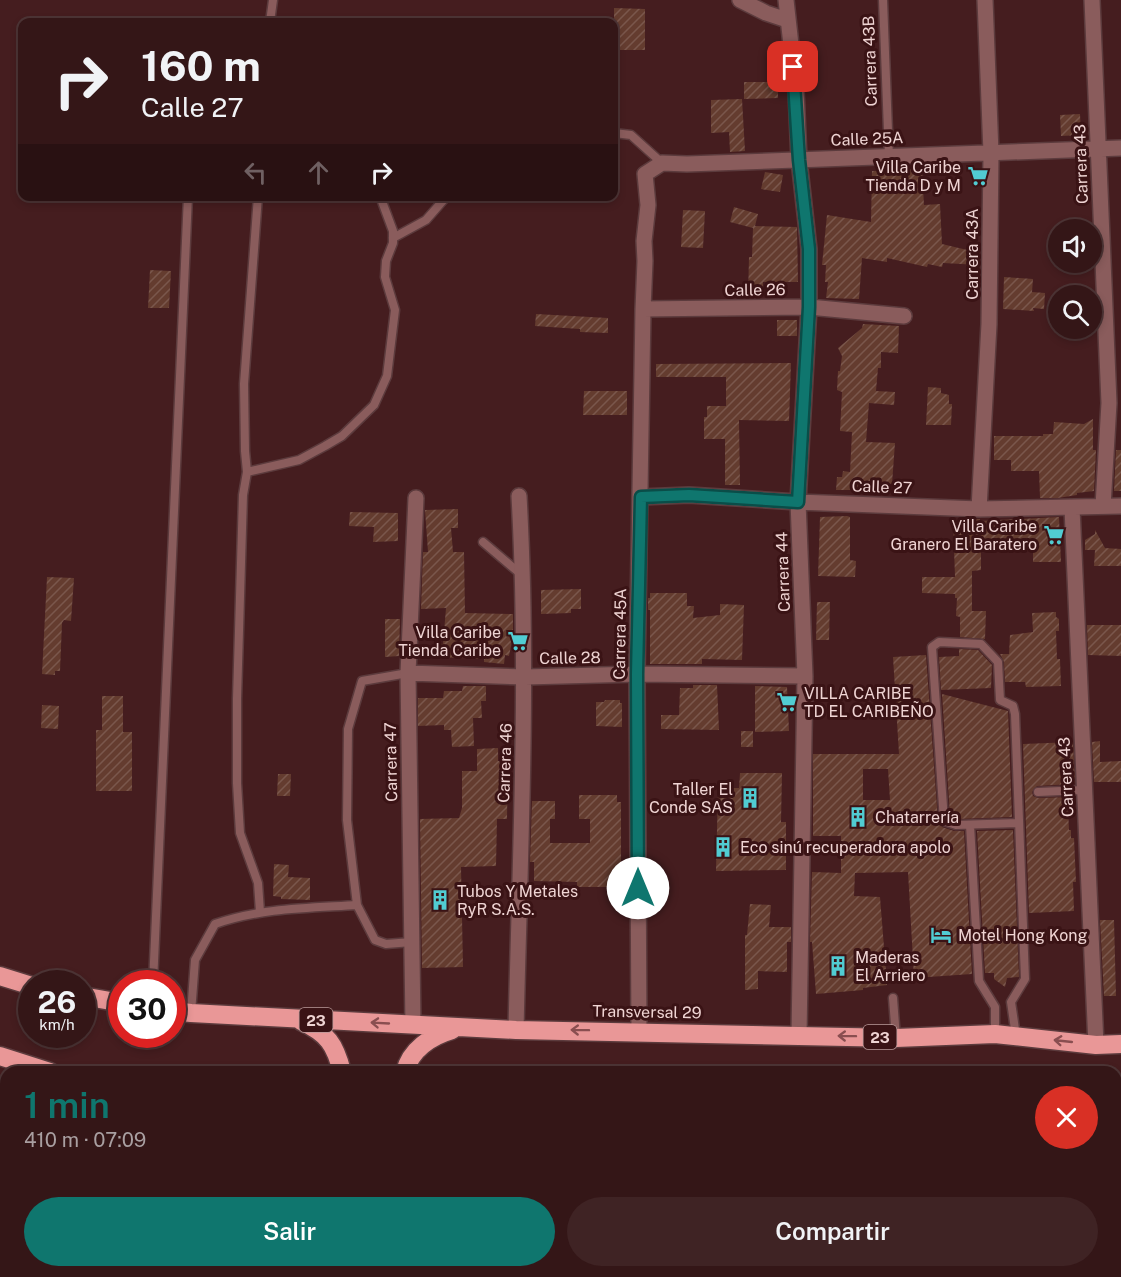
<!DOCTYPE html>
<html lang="es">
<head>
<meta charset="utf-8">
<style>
  :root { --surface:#341617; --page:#3f2324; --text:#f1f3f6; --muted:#a99fa1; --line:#4e3536; --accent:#0f766e }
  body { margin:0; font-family:"Public Sans",sans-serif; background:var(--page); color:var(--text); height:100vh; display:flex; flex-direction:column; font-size:22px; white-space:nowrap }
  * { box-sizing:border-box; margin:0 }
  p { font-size:20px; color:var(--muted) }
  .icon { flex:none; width:33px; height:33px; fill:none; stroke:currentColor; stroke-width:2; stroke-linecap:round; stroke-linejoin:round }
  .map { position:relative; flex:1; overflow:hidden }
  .sheet { position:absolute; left:0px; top:1066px; width:1122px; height:212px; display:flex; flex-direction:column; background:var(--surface); border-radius:18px 18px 0 0; box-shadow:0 3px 9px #0003,0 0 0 2px var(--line) }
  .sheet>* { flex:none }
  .guide { position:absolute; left:18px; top:18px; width:600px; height:183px; border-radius:12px; box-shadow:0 3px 9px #0003,0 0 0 2px var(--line); background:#341617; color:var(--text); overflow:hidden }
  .buttons { position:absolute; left:1048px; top:219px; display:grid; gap:12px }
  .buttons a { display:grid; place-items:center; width:54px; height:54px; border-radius:50%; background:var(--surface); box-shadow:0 3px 9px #0003,0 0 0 2px var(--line); font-size:30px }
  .speed { position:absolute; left:18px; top:970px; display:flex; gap:12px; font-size:30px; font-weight:700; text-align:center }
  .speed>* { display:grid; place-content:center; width:78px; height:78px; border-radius:50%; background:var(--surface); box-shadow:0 3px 9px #0003,0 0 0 2px var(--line); line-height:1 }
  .speed small { font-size:15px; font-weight:400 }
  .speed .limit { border:9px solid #d22; background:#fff; color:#111 }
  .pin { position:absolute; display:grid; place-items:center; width:51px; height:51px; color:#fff; margin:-26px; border-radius:12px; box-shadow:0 3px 9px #0006 }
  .me { position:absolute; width:66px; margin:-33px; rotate:0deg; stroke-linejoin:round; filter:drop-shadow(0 0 4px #0008) }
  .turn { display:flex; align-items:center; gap:21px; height:126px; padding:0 24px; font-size:27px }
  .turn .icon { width:78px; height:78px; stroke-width:2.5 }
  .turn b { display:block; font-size:42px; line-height:51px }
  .lanes { display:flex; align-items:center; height:57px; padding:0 24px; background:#0003; justify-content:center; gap:30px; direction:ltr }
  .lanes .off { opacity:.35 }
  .round { display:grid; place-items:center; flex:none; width:63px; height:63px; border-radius:32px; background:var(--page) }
  .headline { display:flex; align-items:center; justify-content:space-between; height:102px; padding:0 24px }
  h1 { font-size:36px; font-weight:600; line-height:45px; color:var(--accent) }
  .primary-button { display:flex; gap:12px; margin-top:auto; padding:12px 24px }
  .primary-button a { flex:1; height:69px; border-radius:36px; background:var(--accent); color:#fff; font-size:24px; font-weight:600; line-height:69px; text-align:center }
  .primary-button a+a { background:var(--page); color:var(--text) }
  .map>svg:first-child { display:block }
  .building { fill:url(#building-hatch); fill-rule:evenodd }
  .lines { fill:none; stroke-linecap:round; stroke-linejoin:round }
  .lane-casing { stroke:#5c3b3d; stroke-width:11 }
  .street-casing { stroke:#5c3b3d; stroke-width:18 }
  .highway-casing { stroke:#5c3b3d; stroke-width:21 }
  .lane { stroke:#8a5c5c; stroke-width:8 }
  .street { stroke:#8a5c5c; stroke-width:15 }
  .highway { stroke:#e99797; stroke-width:18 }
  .oneway { stroke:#894e50 }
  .route-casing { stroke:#0a4d48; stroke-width:15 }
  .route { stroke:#0f766e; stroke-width:10 }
  .labels { text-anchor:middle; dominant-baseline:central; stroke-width:6; stroke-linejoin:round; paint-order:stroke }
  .shield { fill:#3a1315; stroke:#b99a9a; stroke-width:1.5 }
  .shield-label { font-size:15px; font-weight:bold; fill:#efd4d3 }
  .street-label { font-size:16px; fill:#efd4d3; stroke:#3a1315 }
  .poi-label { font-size:16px; fill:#efd4d3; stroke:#3a1315; text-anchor:start }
</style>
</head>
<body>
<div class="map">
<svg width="1121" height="1277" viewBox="0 0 1121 1277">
  <defs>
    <pattern id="building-hatch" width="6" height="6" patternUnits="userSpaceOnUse" patternTransform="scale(1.5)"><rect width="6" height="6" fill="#643c2f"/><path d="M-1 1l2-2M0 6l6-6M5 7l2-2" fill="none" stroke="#7a574c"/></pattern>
  </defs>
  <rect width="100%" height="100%" fill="#451d1f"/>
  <!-- building -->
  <path class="building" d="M614,8L645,9V50H614Z
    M744,82H778V98L744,99Z
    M742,99L745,151L730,152L729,132L711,133V100Z
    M1080,114L1081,135L1061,136L1060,115Z
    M897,168L922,170L924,205L940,204L942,244L980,253V265L943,263L942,267L928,264L927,267L887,258V262L862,258L859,299L826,298L828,282H825L826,265H822L827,215L871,222L872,171H897Z
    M765,172L783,175L780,192L761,189Z
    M734,207L758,214L755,226L797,227L798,282H763V296H748L749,257H752L753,228L730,222Z
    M683,210L705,211L703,248L681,247Z
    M150,270L171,271L169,308H148Z
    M1004,277L1033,279L1032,292L1045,293L1044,309L1033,308L1034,311L1003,309Z
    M536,314L608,318V333L580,332V329L535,326Z
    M777,320H797V336H777Z
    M863,324L899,326L898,353L881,352V368H878L876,391L895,392L894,405L869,403L866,442L895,443L892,484L861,483V490H836L837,477H842L843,471L850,472L852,432L840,431L842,392L837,390L838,371H840L842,356L838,348L862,328Z
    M791,363L789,421L739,420L740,485H725V439H704V417H707V406H726V377H656V364Z
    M928,387L941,388V393L949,395V404H952L951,425H926Z
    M584,391H627V415H583Z
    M1093,419V450H1096L1094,491L1077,493V495L1058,498H1040L1039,471H1011V460H994V436H1043V434H1053L1054,422L1084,424Z
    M1116,450H1121V491H1114Z
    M458,509V528H451L453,552H464L465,613L513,614V636L509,656L505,655L504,664L484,662V659L434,657L435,643L443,644L446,608L421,609L423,552H428L425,510Z
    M350,512L398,513V541L373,542L374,527L349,526Z
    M847,516L850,517V560L856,561L855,577L818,576L820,517Z
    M1059,517L1061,562H1033V550L1015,552L1014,543H981V570L972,571V611H986L985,639L960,637V617L956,616L957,598H955V594L922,593V577H955L953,521H958V519H980V521Z
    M1095,530L1105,548L1121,549V566H1094L1095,550H1085V540L1095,534Z
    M47,577L74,578L71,621L64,620L62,623L60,671H55V675L42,674Z
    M581,589V609H571V613L541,614V590Z
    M650,593H687V606H694L693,618L720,615V604L744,605L742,660L702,659V664H650V610H648V598H650Z
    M614,598H628V610L614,611Z
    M817,602H830L829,640H816Z
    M1056,612V617L1059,619V631H1056L1057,659H1060L1061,686L1026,687L1025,682H1005L1004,662L1000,654H1009L1010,635L1033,632L1032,613Z
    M385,619H400L399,656L385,657Z
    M1087,625H1121V656L1088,655Z
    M959,649L978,650L992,665L991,688L941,690L939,657L959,656Z
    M926,655L938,821L942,827L954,831H964L972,974L914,978L908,872L855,873L854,896L880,897L887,985L863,988V990L816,994L812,942H810L812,872L841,873V836H813V754H899L893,657ZM863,769H888L890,800H863Z
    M693,685H717L719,730L661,729V715H679L680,688H693Z
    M463,686H486V701H481L482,718H473L474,746L452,747L451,730H444V725L418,726V698H443L444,691H462Z
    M755,686L787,687L789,731L755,732Z
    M942,694L1008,711L1012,817L957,819L950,816Z
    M102,696H123V732H132V791H96V730H102Z
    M605,700H620V703H622V727L596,726V702H604Z
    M42,705L59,706L58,729L41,728Z
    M741,731H753V747H741Z
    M1100,741V762L1121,761V782H1094L1092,742Z
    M1073,742L1075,782L1072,784L1037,786L1032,792L1033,796L1038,798L1071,797L1070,808L1068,809L1069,830H1071V838H1074L1076,882H1073L1074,911L1029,913L1023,744Z
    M498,748V761H508L507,819H497L496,866L461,867L463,967L422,968L420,819L459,818L462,808V771H477V749Z
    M740,773H782L781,822H786V870L716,871L718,788H739Z
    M278,774H291L290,796H277Z
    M579,795H617V802H621V869L625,870V887H577V882L534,881V862H530L532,801H555V819H550V843H590V819H579Z
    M1013,830L1019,977L1007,978L1005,987L994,979V973H985L977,831Z
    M274,864L289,865L288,877L310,878V900L281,899V897L273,896Z
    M750,904L771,905L769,927H791V942H787V972L758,971V989L745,990V935H747Z
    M1100,920H1114L1116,996H1104Z"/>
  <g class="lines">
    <!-- lane casing -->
    <g class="lane-casing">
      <path id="lane" d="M883,0L889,157
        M270,22L273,0
        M614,133L631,135L662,163
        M258,196L244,384L245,451L247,472L243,495L237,699V783L240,833L258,883L260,912
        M393,238L426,220L447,196
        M247,472L299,460L325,446L342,436L374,405L387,376L395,310L385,277L386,261L393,243V231L380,196
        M483,542L523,576
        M408,673L362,681L348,729L347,820L357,905L375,940L386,944L412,942
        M1038,792L1084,790
        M970,825L979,981L995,1007V1034
        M153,984L188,196
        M893,998L896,1038
        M191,1013L195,960L215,924C260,908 309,908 357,905
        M1016,1036L1011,1002L1025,979L1015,714L1013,706L1000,700L998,662L981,644L939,642L932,647L944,821L956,825L1019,823
        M986,1272L988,1277"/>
    </g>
    <!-- street casing -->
    <g class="street-casing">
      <path id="street" d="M740,0L766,13L787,20
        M786,0L796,90L799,160L809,249V307L798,502L805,676L799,1035
        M1092,0L1109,403L1103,506
        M643,309L809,307L904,316
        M641,497L689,495L798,502L979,509L1121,506
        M1072,508L1096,1045
        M979,509L989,324L991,153L985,0
        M408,673L525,677L637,674L805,676
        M413,1025L408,673L416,498
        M516,1030C520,852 529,674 519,496
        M639,1031L637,674L643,309L645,261L644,241L648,205L645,174L662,163L687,164L1121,148"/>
    </g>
    <!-- highway casing -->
    <g class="highway-casing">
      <path id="highway" d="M0,976L32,986
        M82,996L122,1003
        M172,1011L191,1013L516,1030L896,1038L995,1034L1096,1045L1121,1044
        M301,1021C328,1034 335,1044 342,1072
        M0,1056L50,1072
        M405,1072C410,1050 431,1036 452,1030
        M1116,1124L1121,1123"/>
    </g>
    <!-- lane -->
    <use href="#lane" class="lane"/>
    <!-- street -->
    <use href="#street" class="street"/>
    <!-- highway -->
    <use href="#highway" class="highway"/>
  </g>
  <!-- one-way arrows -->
  <defs><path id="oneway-shaft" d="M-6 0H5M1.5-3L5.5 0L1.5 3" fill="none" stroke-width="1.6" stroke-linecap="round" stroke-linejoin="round" transform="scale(1.5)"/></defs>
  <g class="oneway">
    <use href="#oneway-shaft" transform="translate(380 1023) rotate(-177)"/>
    <use href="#oneway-shaft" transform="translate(580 1030) rotate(-179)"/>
    <use href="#oneway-shaft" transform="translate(847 1036) rotate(-179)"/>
    <use href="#oneway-shaft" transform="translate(1063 1041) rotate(-174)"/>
  </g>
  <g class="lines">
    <!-- route casing -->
    <g class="route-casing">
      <path id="route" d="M638,888L637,674L641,497L689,495L798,502L809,307V249L799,160L793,67"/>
    </g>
    <!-- route -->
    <use href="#route" class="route"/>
  </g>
  <!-- icons -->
  <defs>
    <g id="supermarket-bare" transform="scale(1.62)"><path d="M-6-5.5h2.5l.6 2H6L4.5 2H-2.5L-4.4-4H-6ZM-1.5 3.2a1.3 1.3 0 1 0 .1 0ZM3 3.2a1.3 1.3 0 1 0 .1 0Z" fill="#51ccd2" stroke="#3a1315" stroke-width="2.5" paint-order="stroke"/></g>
    <g id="building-bare" transform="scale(1.62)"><path d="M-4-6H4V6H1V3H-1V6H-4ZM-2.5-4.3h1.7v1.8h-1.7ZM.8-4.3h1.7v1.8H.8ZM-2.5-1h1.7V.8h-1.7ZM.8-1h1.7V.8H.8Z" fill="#51ccd2" stroke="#3a1315" stroke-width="2.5" paint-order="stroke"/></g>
    <g id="hotel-bare" transform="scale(1.62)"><path d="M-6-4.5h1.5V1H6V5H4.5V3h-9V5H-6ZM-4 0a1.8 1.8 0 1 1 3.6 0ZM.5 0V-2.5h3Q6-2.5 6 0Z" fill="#51ccd2" stroke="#3a1315" stroke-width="2.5" paint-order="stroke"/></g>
  </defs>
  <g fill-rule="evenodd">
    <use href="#supermarket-bare" x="978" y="176"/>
    <use href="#supermarket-bare" x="1054" y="535"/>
    <use href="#supermarket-bare" x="518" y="641"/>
    <use href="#supermarket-bare" x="787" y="702"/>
    <use href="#building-bare" x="750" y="798"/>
    <use href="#building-bare" x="858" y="817"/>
    <use href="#building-bare" x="723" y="847"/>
    <use href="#building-bare" x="440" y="900"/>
    <use href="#hotel-bare" x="941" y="935"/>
    <use href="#building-bare" x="838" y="966"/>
  </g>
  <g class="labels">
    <!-- shield labels -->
    <g class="shield">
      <rect x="299.5" y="1008" width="33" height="24" rx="4.5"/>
      <rect x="863.5" y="1025" width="33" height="24" rx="4.5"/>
    </g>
    <g class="shield-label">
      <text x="316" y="1020">23</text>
      <text x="880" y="1037">23</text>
    </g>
    <!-- street labels -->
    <g class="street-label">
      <text transform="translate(870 61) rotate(-92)">Carrera 43B</text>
      <text transform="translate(867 139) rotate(-2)">Calle 25A</text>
      <text transform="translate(1081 164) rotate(-92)">Carrera 43</text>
      <text transform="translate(972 254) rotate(-90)">Carrera 43A</text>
      <text transform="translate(755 290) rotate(-1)">Calle 26</text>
      <text transform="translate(882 487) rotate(2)">Calle 27</text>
      <text transform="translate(783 572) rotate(-92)">Carrera 44</text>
      <text transform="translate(620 634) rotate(-89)">Carrera 45A</text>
      <text transform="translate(570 658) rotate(-1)">Calle 28</text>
      <text transform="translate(391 762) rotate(-91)">Carrera 47</text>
      <text transform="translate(505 763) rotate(-88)">Carrera 46</text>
      <text transform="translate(1066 777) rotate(-93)">Carrera 43</text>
      <text transform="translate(647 1012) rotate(1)">Transversal 29</text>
    </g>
    <!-- poi labels -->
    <g class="poi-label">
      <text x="961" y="167" text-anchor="end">Villa Caribe<tspan x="961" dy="18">Tienda D y M</tspan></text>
      <text x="1037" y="526" text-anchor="end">Villa Caribe<tspan x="1037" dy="18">Granero El Baratero</tspan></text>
      <text x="501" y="632" text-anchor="end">Villa Caribe<tspan x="501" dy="18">Tienda Caribe</tspan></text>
      <text x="804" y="693">VILLA CARIBE<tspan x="804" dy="18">TD EL CARIBEÑO</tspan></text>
      <text x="733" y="789" text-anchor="end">Taller El<tspan x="733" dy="18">Conde SAS</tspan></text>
      <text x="875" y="817">Chatarrería</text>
      <text x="740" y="847">Eco sinú recuperadora apolo</text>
      <text x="457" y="891">Tubos Y Metales<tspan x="457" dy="18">RyR S.A.S.</tspan></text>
      <text x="958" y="935">Motel Hong Kong</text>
      <text x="855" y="957">Maderas<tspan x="855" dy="18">El Arriero</tspan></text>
    </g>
  </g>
</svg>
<div class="buttons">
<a><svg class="icon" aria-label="sound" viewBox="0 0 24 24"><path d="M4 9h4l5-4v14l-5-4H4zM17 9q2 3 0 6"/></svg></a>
<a><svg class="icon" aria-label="search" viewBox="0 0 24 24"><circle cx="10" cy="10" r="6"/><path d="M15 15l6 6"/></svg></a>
</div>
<div class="speed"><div>26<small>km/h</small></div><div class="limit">30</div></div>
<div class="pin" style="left:793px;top:67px;background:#d93025"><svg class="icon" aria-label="arrive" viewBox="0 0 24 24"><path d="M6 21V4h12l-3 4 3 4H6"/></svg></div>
<svg class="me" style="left:638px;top:888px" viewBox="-20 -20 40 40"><circle r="19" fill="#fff"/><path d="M0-13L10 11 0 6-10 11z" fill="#0f766e"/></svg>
<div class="guide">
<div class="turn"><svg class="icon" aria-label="right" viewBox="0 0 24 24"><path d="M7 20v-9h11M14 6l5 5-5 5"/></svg><div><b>160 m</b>Calle 27</div></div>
<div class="lanes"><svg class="icon off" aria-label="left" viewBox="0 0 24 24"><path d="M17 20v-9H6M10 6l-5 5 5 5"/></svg><svg class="icon off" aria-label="ahead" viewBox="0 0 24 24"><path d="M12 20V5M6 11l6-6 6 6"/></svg><svg class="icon" aria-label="right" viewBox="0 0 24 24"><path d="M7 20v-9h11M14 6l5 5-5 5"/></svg></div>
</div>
<section class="sheet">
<div class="headline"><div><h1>1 min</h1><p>410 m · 07:09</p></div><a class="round" style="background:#d93025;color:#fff"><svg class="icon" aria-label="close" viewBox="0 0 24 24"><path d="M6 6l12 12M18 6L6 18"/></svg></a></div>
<div class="primary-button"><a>Salir</a><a>Compartir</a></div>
</section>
</div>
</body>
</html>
